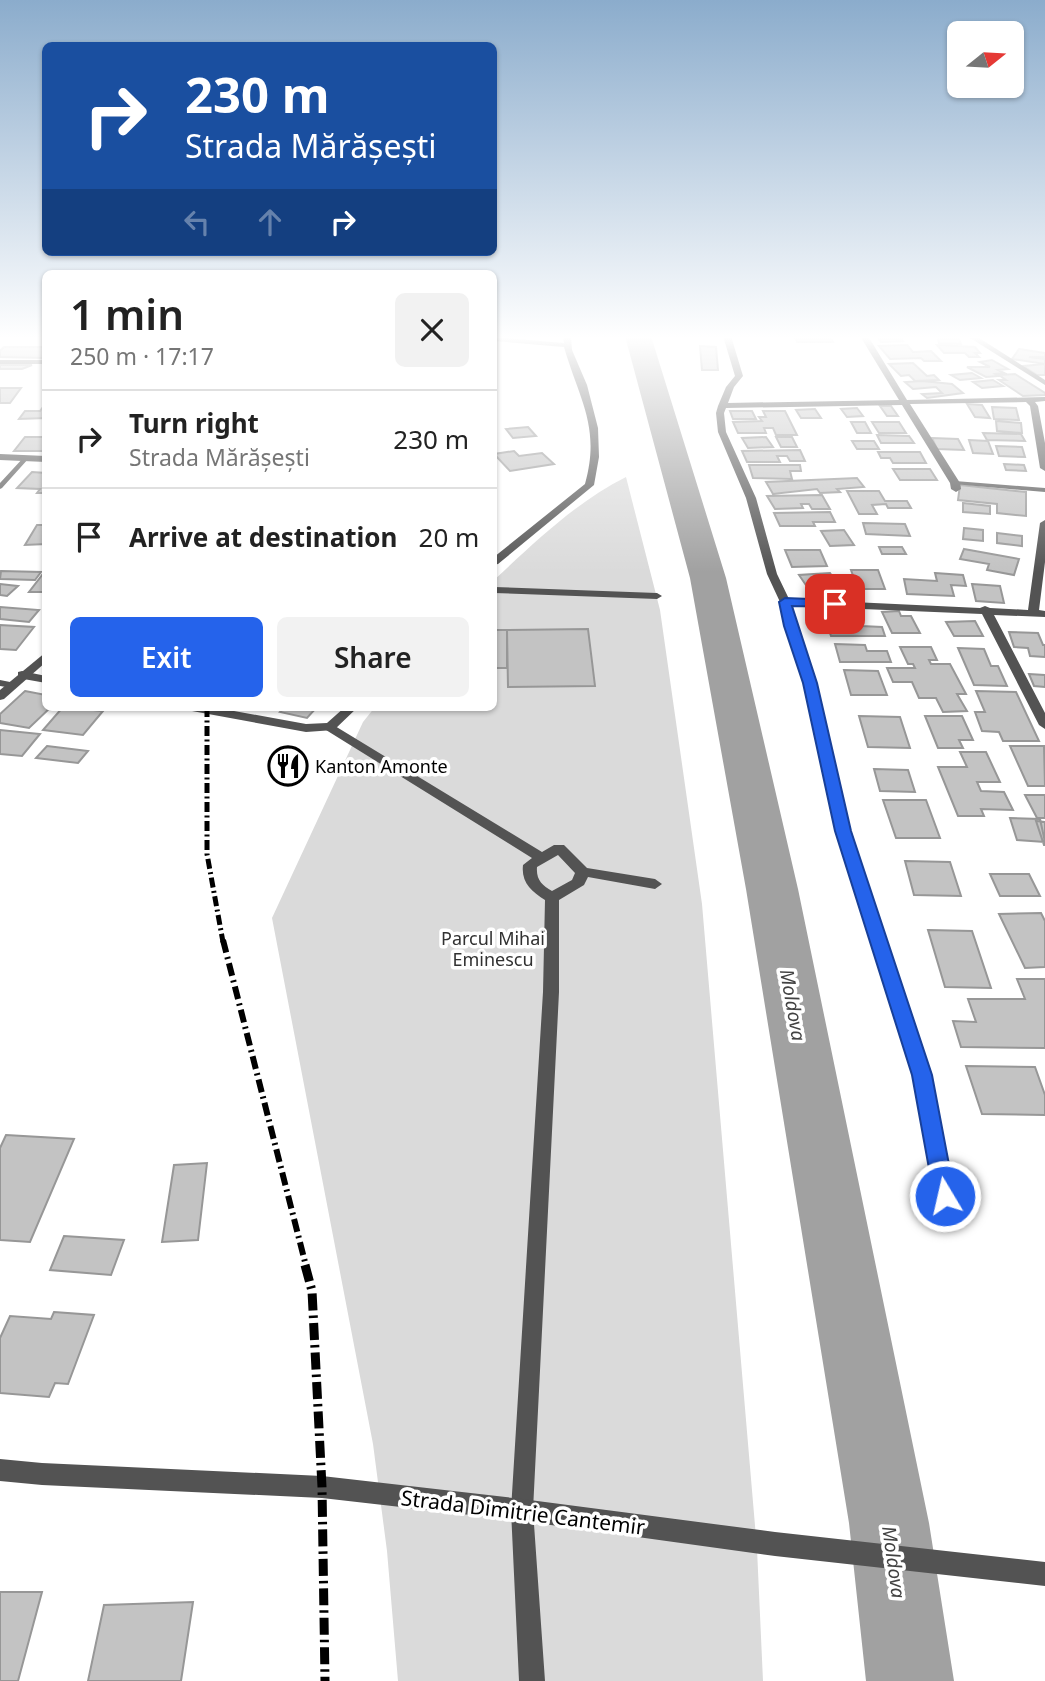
<!DOCTYPE html>
<html lang="en">
<head>
<meta charset="utf-8">
<style>
  :root { --surface:#fff; --page:#f2f2f2; --text:#222; --muted:#767676; --line:#e0e0e0; --accent:#2563eb }
  body { margin:0; font-family:"Noto Sans",sans-serif; background:var(--page); color:var(--text); height:100vh; display:flex; flex-direction:column; font-size:26px; white-space:nowrap }
  * { box-sizing:border-box; margin:0 }
  p { font-size:23px; color:var(--muted) }
  .icon { flex:none; width:38px; height:38px; fill:none; stroke:currentColor; stroke-width:2; stroke-linecap:round; stroke-linejoin:round }
  .map { position:relative; flex:1; overflow:hidden }
  .panel { position:absolute; left:42px; top:270px; width:455px; height:441px; display:flex; flex-direction:column; background:var(--surface); border-radius:10px; box-shadow:0 2px 5px #0004 }
  .panel>* { flex:none }
  .top-card { position:absolute; left:42px; top:42px; width:455px; height:214px; border-radius:10px; box-shadow:0 2px 5px #0004; background:#1a4fa0; color:#fff; overflow:hidden }
  .needle { width:46px; rotate:72deg }
  .buttons { position:absolute; left:947px; top:21px; display:grid; gap:14px }
  .buttons a { display:grid; place-items:center; width:77px; height:77px; border-radius:10px; background:var(--surface); box-shadow:0 2px 5px #0004; font-size:35px }
  .pin { position:absolute; display:grid; place-items:center; width:60px; height:60px; color:#fff; margin:-30px; border-radius:14px; box-shadow:0 4px 10px #0006 }
  .me { position:absolute; width:77px; margin:-38px; rotate:351deg; stroke-linejoin:round; filter:drop-shadow(0 0 5px #0008) }
  .turn { display:flex; align-items:center; gap:24px; height:147px; padding:0 28px; font-size:32px }
  .turn .icon { width:91px; height:91px; stroke-width:2.5 }
  .turn b { display:block; font-size:49px; line-height:60px }
  .lanes { display:flex; align-items:center; height:66px; padding:0 28px; background:#0003; justify-content:center; gap:35px; direction:ltr }
  .lanes .off { opacity:.35 }
  .round { display:grid; place-items:center; flex:none; width:74px; height:74px; border-radius:10px; background:var(--page) }
  .head { display:flex; align-items:center; justify-content:space-between; height:119px; padding:0 28px }
  h1 { font-size:42px; font-weight:600; line-height:52px }
  .action { display:flex; gap:14px; margin-top:auto; padding:14px 28px }
  .action a { flex:1; height:80px; border-radius:10px; background:var(--accent); color:#fff; font-size:28px; font-weight:600; line-height:80px; text-align:center }
  .action a+a { background:var(--page); color:var(--text) }
  ul { padding:0; list-style:none }
  li { display:flex; align-items:center; gap:21px; height:98px; padding:0 28px; border-top:2px solid var(--line) }
  li div { flex:1 }
  li b { display:block; font-size:26px }
  li em { font-style:normal }
  .map>svg:first-child { display:block }
  .green { fill:#dadada }
  .lines { fill:none; stroke-linecap:round; stroke-linejoin:round }
  .river { fill:#a1a1a1; fill-rule:evenodd }
  .building { fill:#c3c3c3; stroke:#979797; stroke-width:2 }
  .service { fill:#535353; fill-rule:evenodd }
  .pedestrian { fill:#535353; fill-rule:evenodd }
  .minor { fill:#535353; fill-rule:evenodd }
  .tertiary { fill:#535353; fill-rule:evenodd }
  .rail-far2 { stroke:#000; stroke-width:5; stroke-dasharray:10 3.5 2 3.5; stroke-linecap:butt }
  .rail-far1 { stroke:#000; stroke-width:6; stroke-dasharray:13 4.5 2 4.5; stroke-linecap:butt }
  .rail { stroke:#000; stroke-width:9; stroke-dasharray:17 5 2.5 5; stroke-linecap:butt }
  .route { fill:#2563eb; stroke:#184099; stroke-width:2 }
  .labels { text-anchor:middle; dominant-baseline:central; stroke-width:7; stroke-linejoin:round; paint-order:stroke }
  .poi-label { font-size:18px; fill:#000; stroke:#fff; text-anchor:start }
  .park-label { font-size:18px; fill:#313131; stroke:#fff }
  .water-label { font-size:19px; font-style:italic; fill:#424242; stroke:#fff }
  .near-street-label { font-size:21px; fill:#000; stroke:#fff }
</style>
</head>
<body>
<div class="map">
<svg width="1045" height="1681" viewBox="0 0 1045 1681">
  <rect width="100%" height="100%" fill="#fff"/>
  <!-- green -->
  <path class="green" d="M626,477L660,610L702,904L757,1549L763,1681H398L387,1551L373,1444L272,918L363,722L375,707H494V580C535,542 576,502 626,477Z"/>
  <g class="lines">
    <!-- river -->
    <path class="river" d="M625,336H651L726,578L798,889L929,1523L954,1681H866L849,1523L746,889L690,578Z"/>
  </g>
  <!-- building -->
  <path class="building" d="M795,336H830L833,342H797Z
    M876,336H898L903,341L881,342Z
    M938,338L959,339L961,344L939,343Z
    M907,345L913,352L931,351L941,361H924L921,358L890,359L879,346Z
    M937,345L975,347L980,353H975L979,357H969L965,353H944Z
    M700,346L716,347L718,370H702Z
    M4,347H46V358L0,357V351Z
    M1019,349L1045,353V357H1029L1045,359V364L1012,359Z
    M992,360L1008,369L998,370L1004,373L995,374L998,376L986,377L967,367H990L980,362Z
    M913,363L927,376L934,375L939,380L915,381L909,375L901,376L889,364Z
    M1045,364V375H1037L1023,366Z
    M0,365H32L22,369H0Z
    M972,373L981,378L960,380L951,375Z
    M1015,374L1045,393V395L1023,396L999,380H1006L999,375Z
    M993,380L1003,386L982,388L973,382Z
    M922,381L952,384L963,393L927,398L922,394L942,393L936,387L913,389L905,382Z
    M0,388H21L10,403H0Z
    M46,403V418L19,419L25,411H40Z
    M967,404L982,405L990,418L975,417Z
    M880,406H891L898,416H887Z
    M992,407L1016,408L1019,420L994,419Z
    M857,408L863,416L847,417L841,409Z
    M815,409L821,418H801L796,410Z
    M730,411H752L756,419H733Z
    M763,411H785L797,435H776L773,428H764L766,433H738L733,422L762,421L759,417H766Z
    M996,421L1021,423L1022,433L997,431Z
    M851,422H865L871,433H857Z
    M872,422H899L906,433H879Z
    M528,427L536,436L513,438L506,429Z
    M983,433L1021,434L1025,441L987,440Z
    M877,435L909,436L914,443H881Z
    M25,437H46V451H14Z
    M766,437L773,447L748,448L742,438Z
    M776,437H792L797,447H781Z
    M932,438L958,439L964,450L937,449Z
    M969,440L988,441L993,454L973,453Z
    M852,441H874L879,449H857Z
    M996,446L1022,447L1025,457L999,456Z
    M800,450L805,461H790L787,456H777L780,462H747L742,451Z
    M514,451L519,456L542,453L554,464L510,471L494,454Z
    M878,452H920L926,463H893L890,458H881Z
    M1004,464L1024,465L1026,471L1006,470Z
    M749,465H800L801,471H790L792,479L753,478Z
    M893,469H930L937,480H900Z
    M32,472L46,473V493H37L40,489L17,488Z
    M857,478L864,487L837,489L840,492L820,493L817,489L773,494L766,482Z
    M960,485L1026,492V516L997,513V504L958,500Z
    M847,491H879L885,501H907L911,508H888L886,504L872,505L877,514H859Z
    M822,495L830,509H812L809,504H801L803,508L775,509L767,496Z
    M963,503L990,506V514L963,512Z
    M830,512L835,522H813L815,526H780L774,513Z
    M863,523L905,524L910,536L866,534Z
    M37,525H46V544L25,545Z
    M964,528L983,530V541L963,539Z
    M844,530L854,545L830,546L821,531Z
    M997,533L1022,536V546L997,543Z
    M879,547H902L906,554H882Z
    M964,549L1019,559L1014,575L987,570L989,564L960,559Z
    M785,550H820L827,566L792,567Z
    M46,570V592H29Z
    M851,570H878L885,589H858Z
    M1,571L41,572L35,580L0,579Z
    M830,573L841,589L810,591L799,575Z
    M935,573L963,575L966,586L951,585L954,596L907,594L904,579L937,581Z
    M0,584L18,586L7,596L0,595Z
    M972,584L1000,586L1004,603L976,601Z
    M0,607L39,610L29,622L0,619Z
    M899,611L901,616H911L920,633H892L882,612Z
    M824,615L857,616L861,626L882,627L885,636H831Z
    M975,621L983,636H954L946,622Z
    M0,625L34,627L16,650L0,649Z
    M588,629L595,686L508,687L507,630Z
    M494,630H507V668H494Z
    M1009,632L1038,633L1043,645H1045V657L1030,656L1028,648L1014,647Z
    M835,644L865,645L867,651H887L891,662H840Z
    M900,647H931L937,660H929L931,664H950L966,694H957L967,711L943,712L936,698H919L912,682H893L887,668H915L913,664H908Z
    M958,648L984,649L991,666H998L1007,686L974,685Z
    M844,670L878,671L887,695H851Z
    M1029,674L1045,675V687L1034,686Z
    M25,691L46,695V707H51L29,728L0,723V714Z
    M976,691L1016,692L1039,741H1003L999,732L982,731L975,712H985Z
    M63,707H64L103,711L83,735L43,730Z
    M285,707H317L307,718L280,712Z
    M859,716L900,717L910,748L868,747Z
    M925,716H962L973,740H959L963,748H938Z
    M0,730L40,734L22,756L0,754Z
    M47,746L88,751L78,763L36,758Z
    M1010,746H1044L1045,786H1028Z
    M960,752H986L1000,782H977L981,791L1004,792L1013,810L981,809L984,816H958L938,767H967Z
    M874,769L908,770L915,792L880,791Z
    M1025,795H1045V818H1037Z
    M883,800H926L940,838H896Z
    M1010,818L1040,819L1045,842L1017,840Z
    M1036,821L1045,822V845H1044Z
    M905,861L950,862L961,896L914,895Z
    M990,874H1029L1040,896H1000Z
    M1041,913L1045,921V967L1025,968L999,914Z
    M928,930L972,931L991,988L945,987Z
    M1017,979H1045V1048L961,1047L953,1021L976,1022L968,999H1025Z
    M966,1066L1035,1067L1045,1095V1115L982,1114Z
    M6,1135L74,1139L30,1242L0,1240V1148Z
    M207,1163L198,1240L162,1242L174,1165Z
    M64,1236L124,1240L111,1275L50,1270Z
    M54,1312L94,1315L68,1384L55,1383L49,1397L0,1393V1338L10,1316L51,1319Z
    M0,1592H42L18,1681H0Z
    M193,1602L181,1681H88L104,1605Z"/>
  <g class="lines">
    <!-- service -->
    <path class="service" d="M0,360H46V364H0Z
      M24,457L29,458L2,488L0,489V483Z
      M955,481L1045,488V492L953,484V482Z
      M0,680L15,683L16,685L12,688L0,686Z"/>
    <!-- pedestrian -->
    <path class="pedestrian" d="M330,723L542,852L554,845H564L587,868L655,879L662,884L655,889L588,877L584,885L559,900V992L533,1510L545,1681H519L511,1510L543,992L545,900C531,891 521,882 523,865L532,858L326,730L324,727ZM558,855L575,873L572,880L552,891C542,885 536,880 537,867Z"/>
    <!-- minor -->
    <path class="minor" d="M563,336H571L572,350L587,385L598,428L599,457L594,485L498,564L494,565V557L585,484C601,427 579,399 564,347L494,341V337L564,343Z
      M723,336H731L743,376L734,387L728,403L899,400L860,336H868L907,400L1045,397V401L1035,402L1038,406L1045,443V471L1040,468L1030,406L1026,402L910,404L960,483L961,489L956,492L951,489L950,483L902,405L726,408L724,413L726,432L756,498L777,574L789,599L980,608L985,606L990,608L1028,610L1040,523L1045,520V562L1039,610L1045,611V617L994,615L1045,713V729L1039,725L982,614L791,606L796,626L816,683L850,831L931,1075L954,1196L952,1201L945,1204L938,1201L936,1196L913,1075L836,831L804,683L784,626L780,602L767,574L746,498L718,432L716,413L718,406L726,387L735,376Z
      M967,336H976L1045,380V385Z
      M0,454L46,456V462L0,460Z
      M494,587L657,593L662,596L657,599L494,593Z
      M22,671L46,676V683L18,678V672Z
      M186,707H212L306,724L327,723L345,707H358L334,730L306,732L192,711Z
      M0,1459L42,1463L322,1476L522,1499L775,1532L1045,1562V1586L775,1556L522,1521L322,1498L42,1485L0,1481Z"/>
    <!-- tertiary -->
    <path class="tertiary" d="M46,652V662L4,699L0,700V690Z"/>
    <!-- rail-far2 -->
    <path class="rail-far2" d="M207,707V854L223,942"/>
    <!-- rail-far1 -->
    <path class="rail-far1" d="M223,940L306,1266"/>
    <!-- rail -->
    <path class="rail" d="M305,1265L312,1291L322,1487L325,1681"/>
  </g>
  <!-- sky -->
  <linearGradient id="sky" x2="0" y2="1"><stop stop-color="#8baccc"/><stop offset="0.59" stop-color="#fff"/><stop offset="1" stop-color="#fff" stop-opacity="0"/></linearGradient>
  <rect width="1045" height="572" fill="url(#sky)"/>
  <!-- route -->
  <path class="route" d="M785,598L835,600L841,604L835,607L792,606L817,683L851,831L932,1075L955,1196L952,1202L945,1205L937,1202L934,1196L912,1075L835,831L803,683L784,626L779,602Z"/>
  <!-- icons -->
  <defs>
    <g id="restaurant-ring" transform="scale(2.0125)"><circle r="9.5" fill="#fff" stroke="#000" stroke-width="1.5"/><path d="M-5-6h1v4h1v-4h1v4h1v-4h1v5L-1.5 .5V6h-2V.5L-5-1ZM5-6V6H3V1.5H1.5Q1.5-4 5-6Z" fill="#000"/></g>
  </defs>
  <g fill-rule="evenodd">
    <use href="#restaurant-ring" x="288" y="766"/>
  </g>
  <g class="labels">
    <!-- poi labels -->
    <g class="poi-label">
      <text x="315" y="766">Kanton Amonte</text>
    </g>
    <!-- park labels -->
    <g class="park-label">
      <text x="493" y="938">Parcul Mihai<tspan x="493" dy="21">Eminescu</tspan></text>
    </g>
    <!-- water labels -->
    <g class="water-label">
      <text transform="translate(793 1005) rotate(80)">Moldova</text>
      <text transform="translate(894 1562) rotate(82)">Moldova</text>
    </g>
    <!-- near-street labels -->
    <g class="near-street-label">
      <text transform="translate(523 1512) rotate(7)">Strada Dimitrie Cantemir</text>
    </g>
  </g>
</svg>
<div class="buttons">
<a><svg class="needle" viewBox="-14 -14 28 28"><path d="M0-13l5 13h-10z" fill="#e53935"/><path d="M0 13l5-13h-10z" fill="#767676"/></svg></a>
</div>
<div class="pin" style="left:835px;top:604px;background:#d93025"><svg class="icon" aria-label="arrive" viewBox="0 0 24 24"><path d="M6 21V4h12l-3 4 3 4H6"/></svg></div>
<svg class="me" style="left:945px;top:1196px" viewBox="-20 -20 40 40"><circle r="17" fill="#2563eb" stroke="#fff" stroke-width="3"/><path d="M0-11L8 9 0 5-8 9z" fill="#fff"/></svg>
<div class="top-card">
<div class="turn"><svg class="icon" aria-label="right" viewBox="0 0 24 24"><path d="M7 20v-9h11M14 6l5 5-5 5"/></svg><div><b>230 m</b>Strada Mărășești</div></div>
<div class="lanes"><svg class="icon off" aria-label="left" viewBox="0 0 24 24"><path d="M17 20v-9H6M10 6l-5 5 5 5"/></svg><svg class="icon off" aria-label="ahead" viewBox="0 0 24 24"><path d="M12 20V5M6 11l6-6 6 6"/></svg><svg class="icon" aria-label="right" viewBox="0 0 24 24"><path d="M7 20v-9h11M14 6l5 5-5 5"/></svg></div>
</div>
<section class="panel">
<div class="head"><div><h1>1 min</h1><p>250 m · 17:17</p></div><a class="round"><svg class="icon" aria-label="close" viewBox="0 0 24 24"><path d="M6 6l12 12M18 6L6 18"/></svg></a></div>
<ul>
<li><svg class="icon" aria-label="right" viewBox="0 0 24 24"><path d="M7 20v-9h11M14 6l5 5-5 5"/></svg><div><b>Turn right</b><p>Strada Mărășești</p></div><em>230 m</em></li>
<li><svg class="icon" aria-label="arrive" viewBox="0 0 24 24"><path d="M6 21V4h12l-3 4 3 4H6"/></svg><div><b>Arrive at destination</b></div><em>20 m</em></li>
</ul>
<div class="action"><a>Exit</a><a>Share</a></div>
</section>
</div>
</body>
</html>
